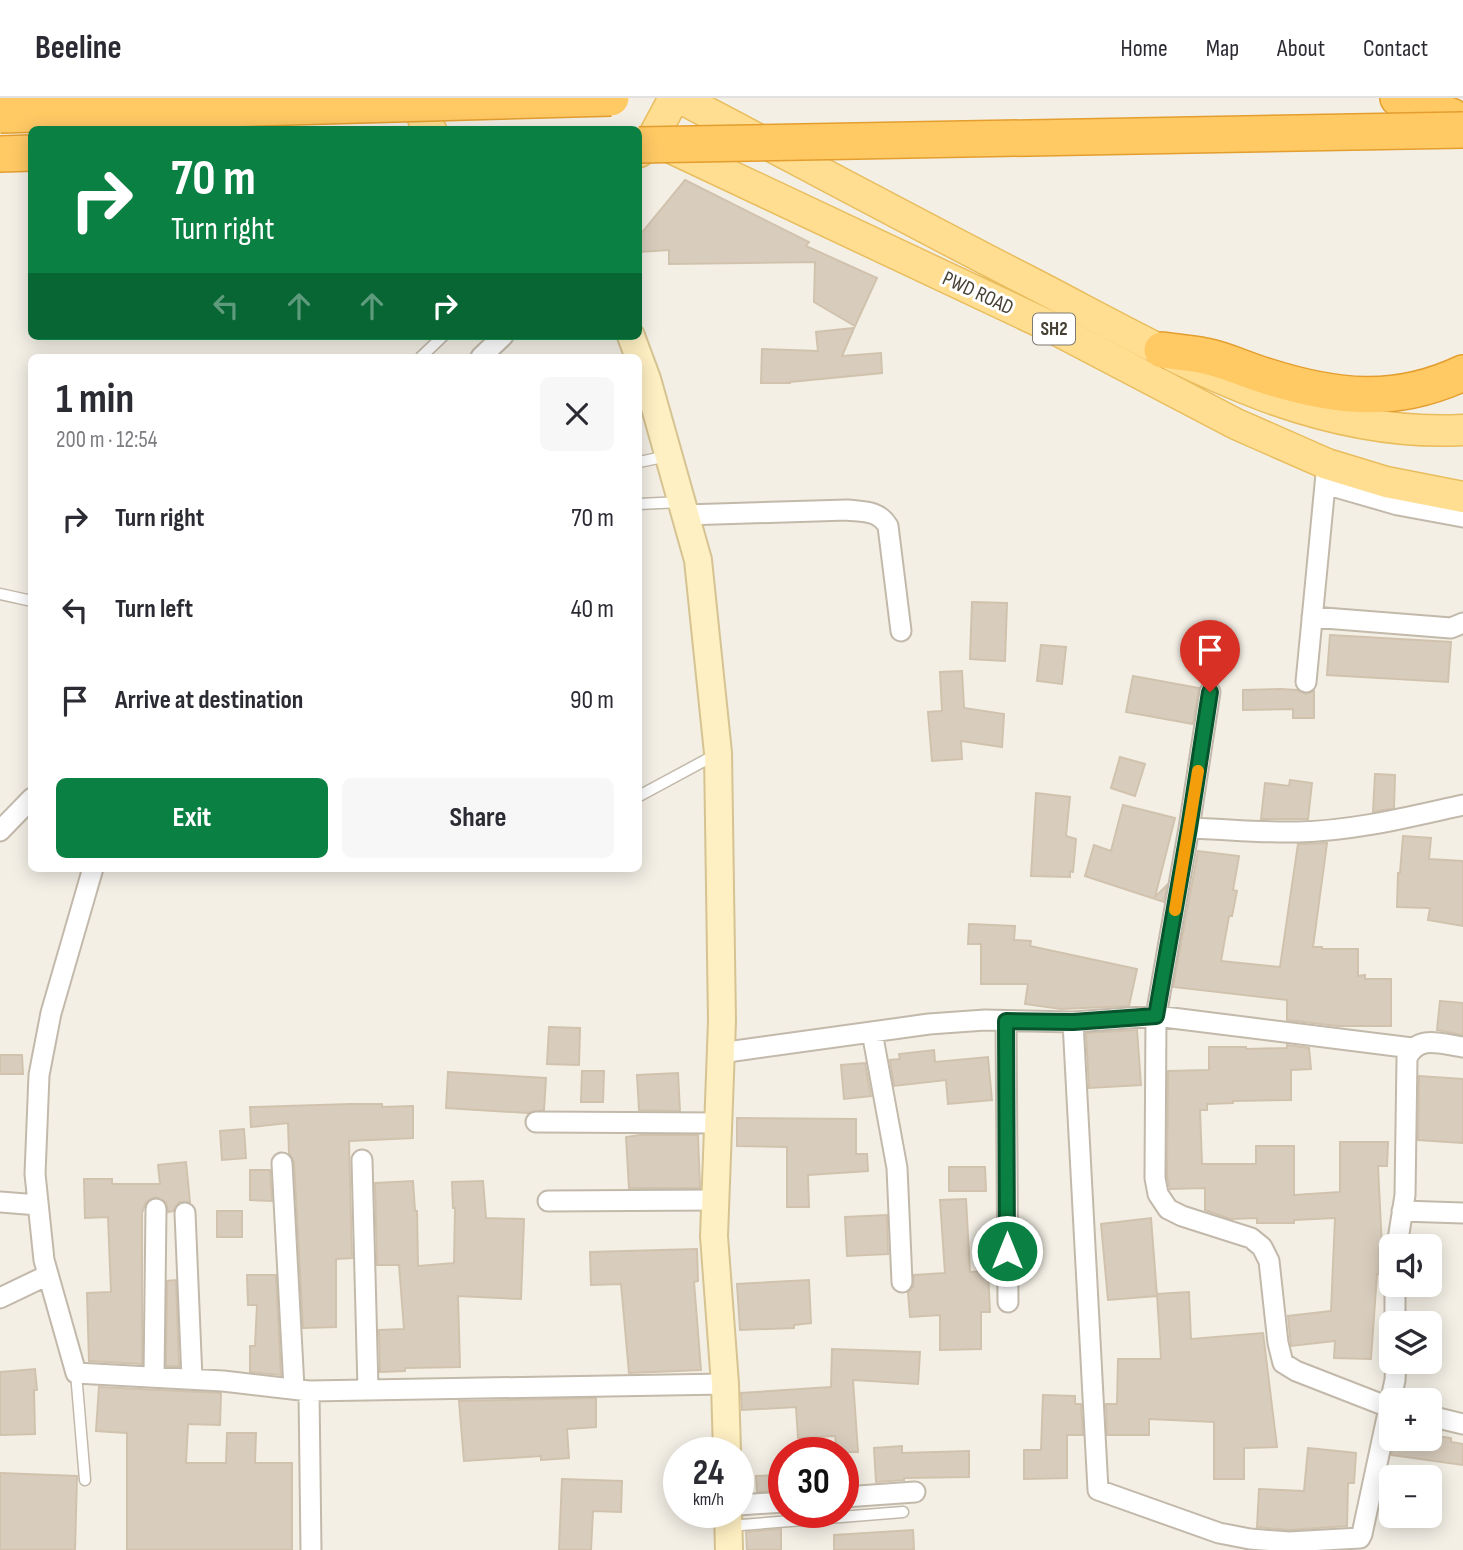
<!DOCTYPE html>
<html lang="en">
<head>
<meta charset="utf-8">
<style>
  :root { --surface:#fff; --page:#f7f7f7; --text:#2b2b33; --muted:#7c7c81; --line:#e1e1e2; --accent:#0b8043 }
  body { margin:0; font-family:"Sofia Sans Condensed",sans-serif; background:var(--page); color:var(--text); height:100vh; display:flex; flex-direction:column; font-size:26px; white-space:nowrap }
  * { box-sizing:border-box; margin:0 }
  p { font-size:23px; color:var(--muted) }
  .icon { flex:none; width:38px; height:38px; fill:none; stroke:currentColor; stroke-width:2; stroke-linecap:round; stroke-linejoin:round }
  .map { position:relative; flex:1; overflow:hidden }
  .side { position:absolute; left:28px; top:256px; width:614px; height:518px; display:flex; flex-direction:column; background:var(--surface); border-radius:10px; box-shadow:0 4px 18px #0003 }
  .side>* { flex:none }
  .guide { position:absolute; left:28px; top:28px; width:614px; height:214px; border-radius:10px; box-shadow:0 4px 18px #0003; background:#0b8043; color:#fff; overflow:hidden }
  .fabs { position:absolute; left:1379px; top:1136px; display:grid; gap:14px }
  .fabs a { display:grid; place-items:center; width:63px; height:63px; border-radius:10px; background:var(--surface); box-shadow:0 4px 18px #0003; font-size:35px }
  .speed { position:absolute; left:663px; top:1339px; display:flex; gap:14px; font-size:35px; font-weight:700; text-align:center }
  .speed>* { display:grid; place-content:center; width:91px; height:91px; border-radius:50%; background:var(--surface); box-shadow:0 4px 18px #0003; line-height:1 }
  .speed small { font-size:18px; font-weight:400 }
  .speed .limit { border:10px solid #d22; background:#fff; color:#111 }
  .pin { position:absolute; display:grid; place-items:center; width:60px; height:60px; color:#fff; margin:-72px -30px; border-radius:50% 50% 50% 0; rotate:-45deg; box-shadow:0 0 7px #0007 }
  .pin .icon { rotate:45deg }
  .me { position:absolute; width:77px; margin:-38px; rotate:0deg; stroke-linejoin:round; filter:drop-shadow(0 0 5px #0008) }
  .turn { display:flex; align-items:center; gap:24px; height:147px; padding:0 28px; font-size:32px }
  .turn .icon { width:91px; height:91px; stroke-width:2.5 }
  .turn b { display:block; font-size:49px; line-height:60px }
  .lanes { display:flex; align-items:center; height:66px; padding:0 28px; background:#0003; justify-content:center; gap:35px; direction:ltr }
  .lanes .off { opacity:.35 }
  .round { display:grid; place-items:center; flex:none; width:74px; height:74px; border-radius:10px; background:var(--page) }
  .overview { display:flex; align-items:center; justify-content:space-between; height:119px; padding:0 28px }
  h1 { font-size:42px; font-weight:700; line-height:52px }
  .action { display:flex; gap:14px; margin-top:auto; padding:14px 28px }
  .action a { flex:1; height:80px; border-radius:10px; background:var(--accent); color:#fff; font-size:28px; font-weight:700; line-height:80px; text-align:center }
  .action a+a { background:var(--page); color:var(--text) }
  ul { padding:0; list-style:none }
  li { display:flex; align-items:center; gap:21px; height:91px; padding:0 28px }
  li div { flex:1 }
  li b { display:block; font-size:26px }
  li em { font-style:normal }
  header { display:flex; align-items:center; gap:42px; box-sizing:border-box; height:98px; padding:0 35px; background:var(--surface); border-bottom:2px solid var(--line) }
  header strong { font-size:33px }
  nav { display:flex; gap:38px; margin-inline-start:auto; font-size:24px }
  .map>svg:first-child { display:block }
  .building { fill:#d8cdbd; stroke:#d1c2ad; stroke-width:2 }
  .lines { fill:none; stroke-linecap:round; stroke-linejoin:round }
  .lane-casing { stroke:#c2b9aa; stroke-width:13 }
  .street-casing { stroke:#c2b9aa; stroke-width:23 }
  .secondary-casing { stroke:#d6c392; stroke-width:30 }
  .primary-casing { stroke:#e9bd5d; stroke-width:33 }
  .highway-casing { stroke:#e49e2e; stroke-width:38 }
  .lane { stroke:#fff; stroke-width:10 }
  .street { stroke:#fff; stroke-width:19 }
  .secondary { stroke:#fff0c3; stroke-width:26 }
  .primary { stroke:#ffde92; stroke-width:30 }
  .highway { stroke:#ffc964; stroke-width:35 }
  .highway-bridge-casing { stroke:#e49e2e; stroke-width:38; stroke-linecap:butt }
  .highway-bridge { stroke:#ffc964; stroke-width:35 }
  .route-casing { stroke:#07532c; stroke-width:18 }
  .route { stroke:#0b8043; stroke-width:12 }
  .slow { stroke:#f59e0b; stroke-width:12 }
  .labels { text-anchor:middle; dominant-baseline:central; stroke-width:6; stroke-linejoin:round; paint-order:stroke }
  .shield { fill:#fff; stroke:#7e7971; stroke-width:2 }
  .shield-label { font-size:19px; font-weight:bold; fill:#463f34 }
  .street-label { font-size:21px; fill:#463f34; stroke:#fff }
</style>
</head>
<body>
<header>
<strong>Beeline</strong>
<nav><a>Home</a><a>Map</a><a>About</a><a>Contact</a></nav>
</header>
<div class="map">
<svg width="1463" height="1452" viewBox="0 0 1463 1452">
  <rect width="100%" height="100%" fill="#f3efe5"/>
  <!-- building -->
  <path class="building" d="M685,82L809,144L806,148L877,180L855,228L814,204L815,164L669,166V152L639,154V138Z
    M854,230L842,258L881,255L882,275L790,284V285H761L762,251L818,253L816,234Z
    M972,504L1007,505L1005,563L970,561Z
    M1330,537L1451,544L1448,584L1327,577Z
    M1041,547L1066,549L1062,586L1037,583Z
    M962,573L964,610L1004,616L1002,649L961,643L962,661L932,663L928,614L942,613L940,574Z
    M1133,578L1199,590L1193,626L1126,614Z
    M1281,591L1297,592L1306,596L1314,593V620H1293V611L1243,612V592Z
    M1120,659L1145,666L1135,698L1111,690Z
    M1375,676L1395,677L1394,710L1373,714Z
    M1290,682L1312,685L1308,721H1261L1265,685L1289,688Z
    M1036,695L1070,699L1066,738L1076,741L1073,774L1070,773V779L1031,778Z
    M1123,707L1175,720L1155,799L1167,787L1164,804L1085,778L1094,747L1111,753Z
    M1403,738L1431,740L1429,761L1463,763V828L1428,822L1430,810L1397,809L1398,775H1400Z
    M1327,745L1313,849H1322V851H1358V878L1365,877V881H1391V928H1338L1287,922V902L1173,889L1198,753L1239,758L1233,792L1237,793L1232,818H1229L1221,863L1280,869L1298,746Z
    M969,826L1015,828L1014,842L1031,843L1030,848L1137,871L1129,908L1061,911L1025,906L1028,886H981V846H968Z
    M1440,903L1463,905V937L1437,932Z
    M549,929L580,930L579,967L547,966Z
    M1137,932L1141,987L1089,990L1086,935Z
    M1287,947L1309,950L1311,971L1291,972V1002L1233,1003V1005L1207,1006V1012H1200L1202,1066H1256V1048H1294V1097L1340,1094V1044H1388L1387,1068H1378L1382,1150H1379V1176H1377L1371,1261L1334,1260L1335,1243L1291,1248L1288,1218L1331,1213L1335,1120L1294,1122V1125H1257V1120L1231,1121L1205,1112V1090L1170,1091L1167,1079L1168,973L1209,972V949H1246V951L1287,950Z
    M934,952L935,964L988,959L992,1002L948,1006L946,982L894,988L890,962L900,961L899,956Z
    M0,957H22L23,976H0Z
    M865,965L871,998L844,1001L841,967Z
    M582,973H604L603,1004H581Z
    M448,974L546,980L544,1012L528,1015L446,1010Z
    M678,975L680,1013L639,1012L637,977Z
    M1419,978L1463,981V1045L1418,1042Z
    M351,1006H382V1009L413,1008V1040L349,1043L352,1160L336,1161V1229L303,1230L294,1064L289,1055L288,1025L251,1029L250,1009Z
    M737,1020L856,1021V1056H867L868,1073L808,1077L809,1109H787V1049L737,1048Z
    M244,1031L246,1060L222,1062L220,1033Z
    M640,1037H698L700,1090H629L626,1039Z
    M186,1064L190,1104H179L173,1113L168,1114L166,1104L155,1099L146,1104L142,1115V1266L89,1263L87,1195L111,1194L108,1119L85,1120L84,1081H112V1086H160L158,1067Z
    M949,1069H985L986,1093H949Z
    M250,1072H270L272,1103L250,1102Z
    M413,1083L415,1113H417L418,1168L454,1165L455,1110H453L452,1084L483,1083L486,1120L524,1121L521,1201L458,1198L460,1269L405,1270V1273L380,1274L379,1232L404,1231L399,1167H377L375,1085Z
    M966,1101L970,1174L988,1173L990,1214H981V1251L940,1252V1217L910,1219L908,1194L913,1189L914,1177L945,1175L940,1102Z
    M217,1113H242V1139H217Z
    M887,1117L888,1156L847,1158L845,1119Z
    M1151,1120L1157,1198L1108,1202L1101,1126Z
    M697,1151L698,1183L694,1184L701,1272L629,1275L621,1186L591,1187L590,1154Z
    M247,1177H276L281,1277L250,1274V1248H255L257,1207H248Z
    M176,1182L179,1268H166L167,1183Z
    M809,1182L811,1225L794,1227V1230L740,1232L737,1186Z
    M1189,1194L1191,1241L1263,1235L1277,1349L1244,1350V1381H1214V1324L1149,1321V1337H1107L1106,1306H1117L1118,1261H1161L1157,1196Z
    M832,1251L920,1254L918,1286L853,1282L858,1354H837L835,1338L798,1340L796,1309L742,1312L741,1295L831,1289Z
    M35,1271L37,1292H34L35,1336L0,1337V1274Z
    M99,1289L221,1295L220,1327L188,1326L186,1365H226L227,1335H256L255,1365H292V1452H127V1335L96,1333Z
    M1043,1297L1075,1298V1306H1081L1083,1337H1067V1380L1024,1381V1352H1041Z
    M596,1300V1329L567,1331L569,1360L541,1362V1358L464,1363L459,1303Z
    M1430,1337L1451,1340V1344L1463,1346V1367L1391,1357L1395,1340H1430Z
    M902,1348V1355L969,1353V1379L904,1380V1382L876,1384L874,1350Z
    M1308,1350L1356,1355L1354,1385H1348L1347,1428L1289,1432L1257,1429L1259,1391L1304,1393Z
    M0,1375L77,1378L75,1452H0Z
    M784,1377V1392L757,1394L756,1378Z
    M562,1381L622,1383L621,1414L593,1413L591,1452H559Z
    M781,1431V1452H747L746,1434Z
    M913,1432L914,1452H834V1437Z"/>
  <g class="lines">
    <!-- lane casing -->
    <g class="lane-casing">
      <path id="lane" d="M421,259L443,238
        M639,364L668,358
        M639,406L681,404
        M0,496L32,503
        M639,698L715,657
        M76,1275L85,1382
        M729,1428L903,1414"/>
    </g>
    <!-- street casing -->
    <g class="street-casing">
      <path id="street" d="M481,259L503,238
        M1325,386L1398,407L1463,419
        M685,417L847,412C864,414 878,412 888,428L901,533
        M1312,519L1451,530L1463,525
        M1306,584L1327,366
        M1210,594L1189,730L1156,918L1155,1080L1158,1096L1168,1111L1182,1118L1251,1140L1262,1149L1269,1163L1278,1245L1283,1265L1296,1273L1391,1310
        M1189,730C1225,731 1262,735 1298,734C1354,733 1408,719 1463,707
        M0,733L32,700
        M93,770L51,915L39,977L35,1076L44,1162L76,1275L223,1283L309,1293L725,1286
        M1006,923L1008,1204
        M1073,924L1098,1392L1219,1435L1250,1441L1289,1444L1360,1440L1362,1436L1395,1282L1396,1264
        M872,934L897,1070L902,1184
        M720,955L929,926L985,922L1073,924L1156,918L1412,950
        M536,1024L718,1025
        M362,1062L368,1291
        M282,1065L294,1290
        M548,1103L715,1102
        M0,1104L38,1107
        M1402,1113L1463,1115
        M185,1115L192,1281
        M1397,1148L1405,1097L1407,960C1418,936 1441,946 1463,949
        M0,1200L48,1177
        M1395,1225V1186
        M154,1279L156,1111
        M309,1293L311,1452
        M1430,1318L1463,1326
        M844,1399L915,1394
        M738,1407L784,1404"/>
    </g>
    <!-- secondary casing -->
    <g class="secondary-casing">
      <path id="secondary" d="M631,238L647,281L698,462L718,655L722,923L714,1138L725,1286L727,1354
        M728,1414L729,1452"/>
    </g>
    <!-- primary casing -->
    <g class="primary-casing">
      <path id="primary" d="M415,0L425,25L431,32
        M680,0C796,61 911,123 1028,183C1164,253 1304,341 1463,332
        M665,47L1047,227L1236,326L1327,366L1386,384L1463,399
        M639,54L652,41L674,0"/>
    </g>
    <!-- highway casing -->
    <g class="highway-casing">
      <path id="highway" d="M1398,0L1451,18L1463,27
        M0,56L32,55
        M1162,252C1176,254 1191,255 1205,258C1226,262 1245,272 1266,278C1335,300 1395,307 1463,275"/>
    </g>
    <!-- lane -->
    <use href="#lane" class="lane"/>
    <!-- street -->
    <use href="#street" class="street"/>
    <!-- secondary -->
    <use href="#secondary" class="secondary"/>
    <!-- primary -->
    <use href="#primary" class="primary"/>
    <!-- highway -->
    <use href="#highway" class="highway"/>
    <!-- highway-bridge casing -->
    <g class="highway-bridge-casing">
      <path id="highway-bridge" d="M0,17L611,0
        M639,47L1463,32"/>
    </g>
    <!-- highway-bridge -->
    <use href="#highway-bridge" class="highway-bridge"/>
  </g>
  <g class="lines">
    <!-- route casing -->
    <g class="route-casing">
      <path id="route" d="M1007,1153L1006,923L1073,924L1156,918L1189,730L1210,594"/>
    </g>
    <!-- route -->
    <use href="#route" class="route"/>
    <!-- slow -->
    <path class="slow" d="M1175,812L1198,673"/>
  </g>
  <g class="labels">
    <!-- shield labels -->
    <rect class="shield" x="1033" y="215.5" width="42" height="31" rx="5"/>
    <g class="shield-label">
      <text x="1054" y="231">SH2</text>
    </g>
    <!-- street labels -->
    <g class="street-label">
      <text transform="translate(978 195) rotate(25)">PWD ROAD</text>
    </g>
  </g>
</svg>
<div class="fabs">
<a><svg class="icon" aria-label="sound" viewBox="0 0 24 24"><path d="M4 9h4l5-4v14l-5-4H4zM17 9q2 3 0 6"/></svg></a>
<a><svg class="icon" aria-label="layers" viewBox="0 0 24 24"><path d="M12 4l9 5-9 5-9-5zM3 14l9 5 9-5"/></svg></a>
<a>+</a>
<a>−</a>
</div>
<div class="speed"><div>24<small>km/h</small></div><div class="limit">30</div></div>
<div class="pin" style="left:1210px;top:594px;background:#d93025"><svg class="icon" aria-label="arrive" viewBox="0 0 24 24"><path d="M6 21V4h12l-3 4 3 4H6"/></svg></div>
<svg class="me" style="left:1007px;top:1153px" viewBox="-20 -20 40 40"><circle r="17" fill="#0b8043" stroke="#fff" stroke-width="3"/><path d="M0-11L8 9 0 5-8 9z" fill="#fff"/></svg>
<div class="guide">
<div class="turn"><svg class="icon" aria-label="right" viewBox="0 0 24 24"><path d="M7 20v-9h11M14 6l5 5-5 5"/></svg><div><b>70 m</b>Turn right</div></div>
<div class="lanes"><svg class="icon off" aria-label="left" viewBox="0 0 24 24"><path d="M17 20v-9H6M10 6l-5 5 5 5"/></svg><svg class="icon off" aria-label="ahead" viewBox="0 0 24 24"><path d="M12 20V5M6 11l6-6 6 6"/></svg><svg class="icon off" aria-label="ahead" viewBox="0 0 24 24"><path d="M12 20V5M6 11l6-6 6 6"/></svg><svg class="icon" aria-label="right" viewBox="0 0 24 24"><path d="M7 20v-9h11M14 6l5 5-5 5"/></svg></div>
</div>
<section class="side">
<div class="overview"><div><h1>1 min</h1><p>200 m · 12:54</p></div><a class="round"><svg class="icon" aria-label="close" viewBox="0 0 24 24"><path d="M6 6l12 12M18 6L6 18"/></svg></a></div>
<ul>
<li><svg class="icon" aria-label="right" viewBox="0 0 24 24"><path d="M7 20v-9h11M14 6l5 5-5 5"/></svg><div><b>Turn right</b></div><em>70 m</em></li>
<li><svg class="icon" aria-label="left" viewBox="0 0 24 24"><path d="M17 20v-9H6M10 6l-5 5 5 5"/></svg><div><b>Turn left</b></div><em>40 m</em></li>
<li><svg class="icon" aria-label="arrive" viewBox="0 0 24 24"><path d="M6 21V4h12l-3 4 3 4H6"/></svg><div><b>Arrive at destination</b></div><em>90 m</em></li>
</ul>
<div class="action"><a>Exit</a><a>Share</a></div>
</section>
</div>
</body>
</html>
